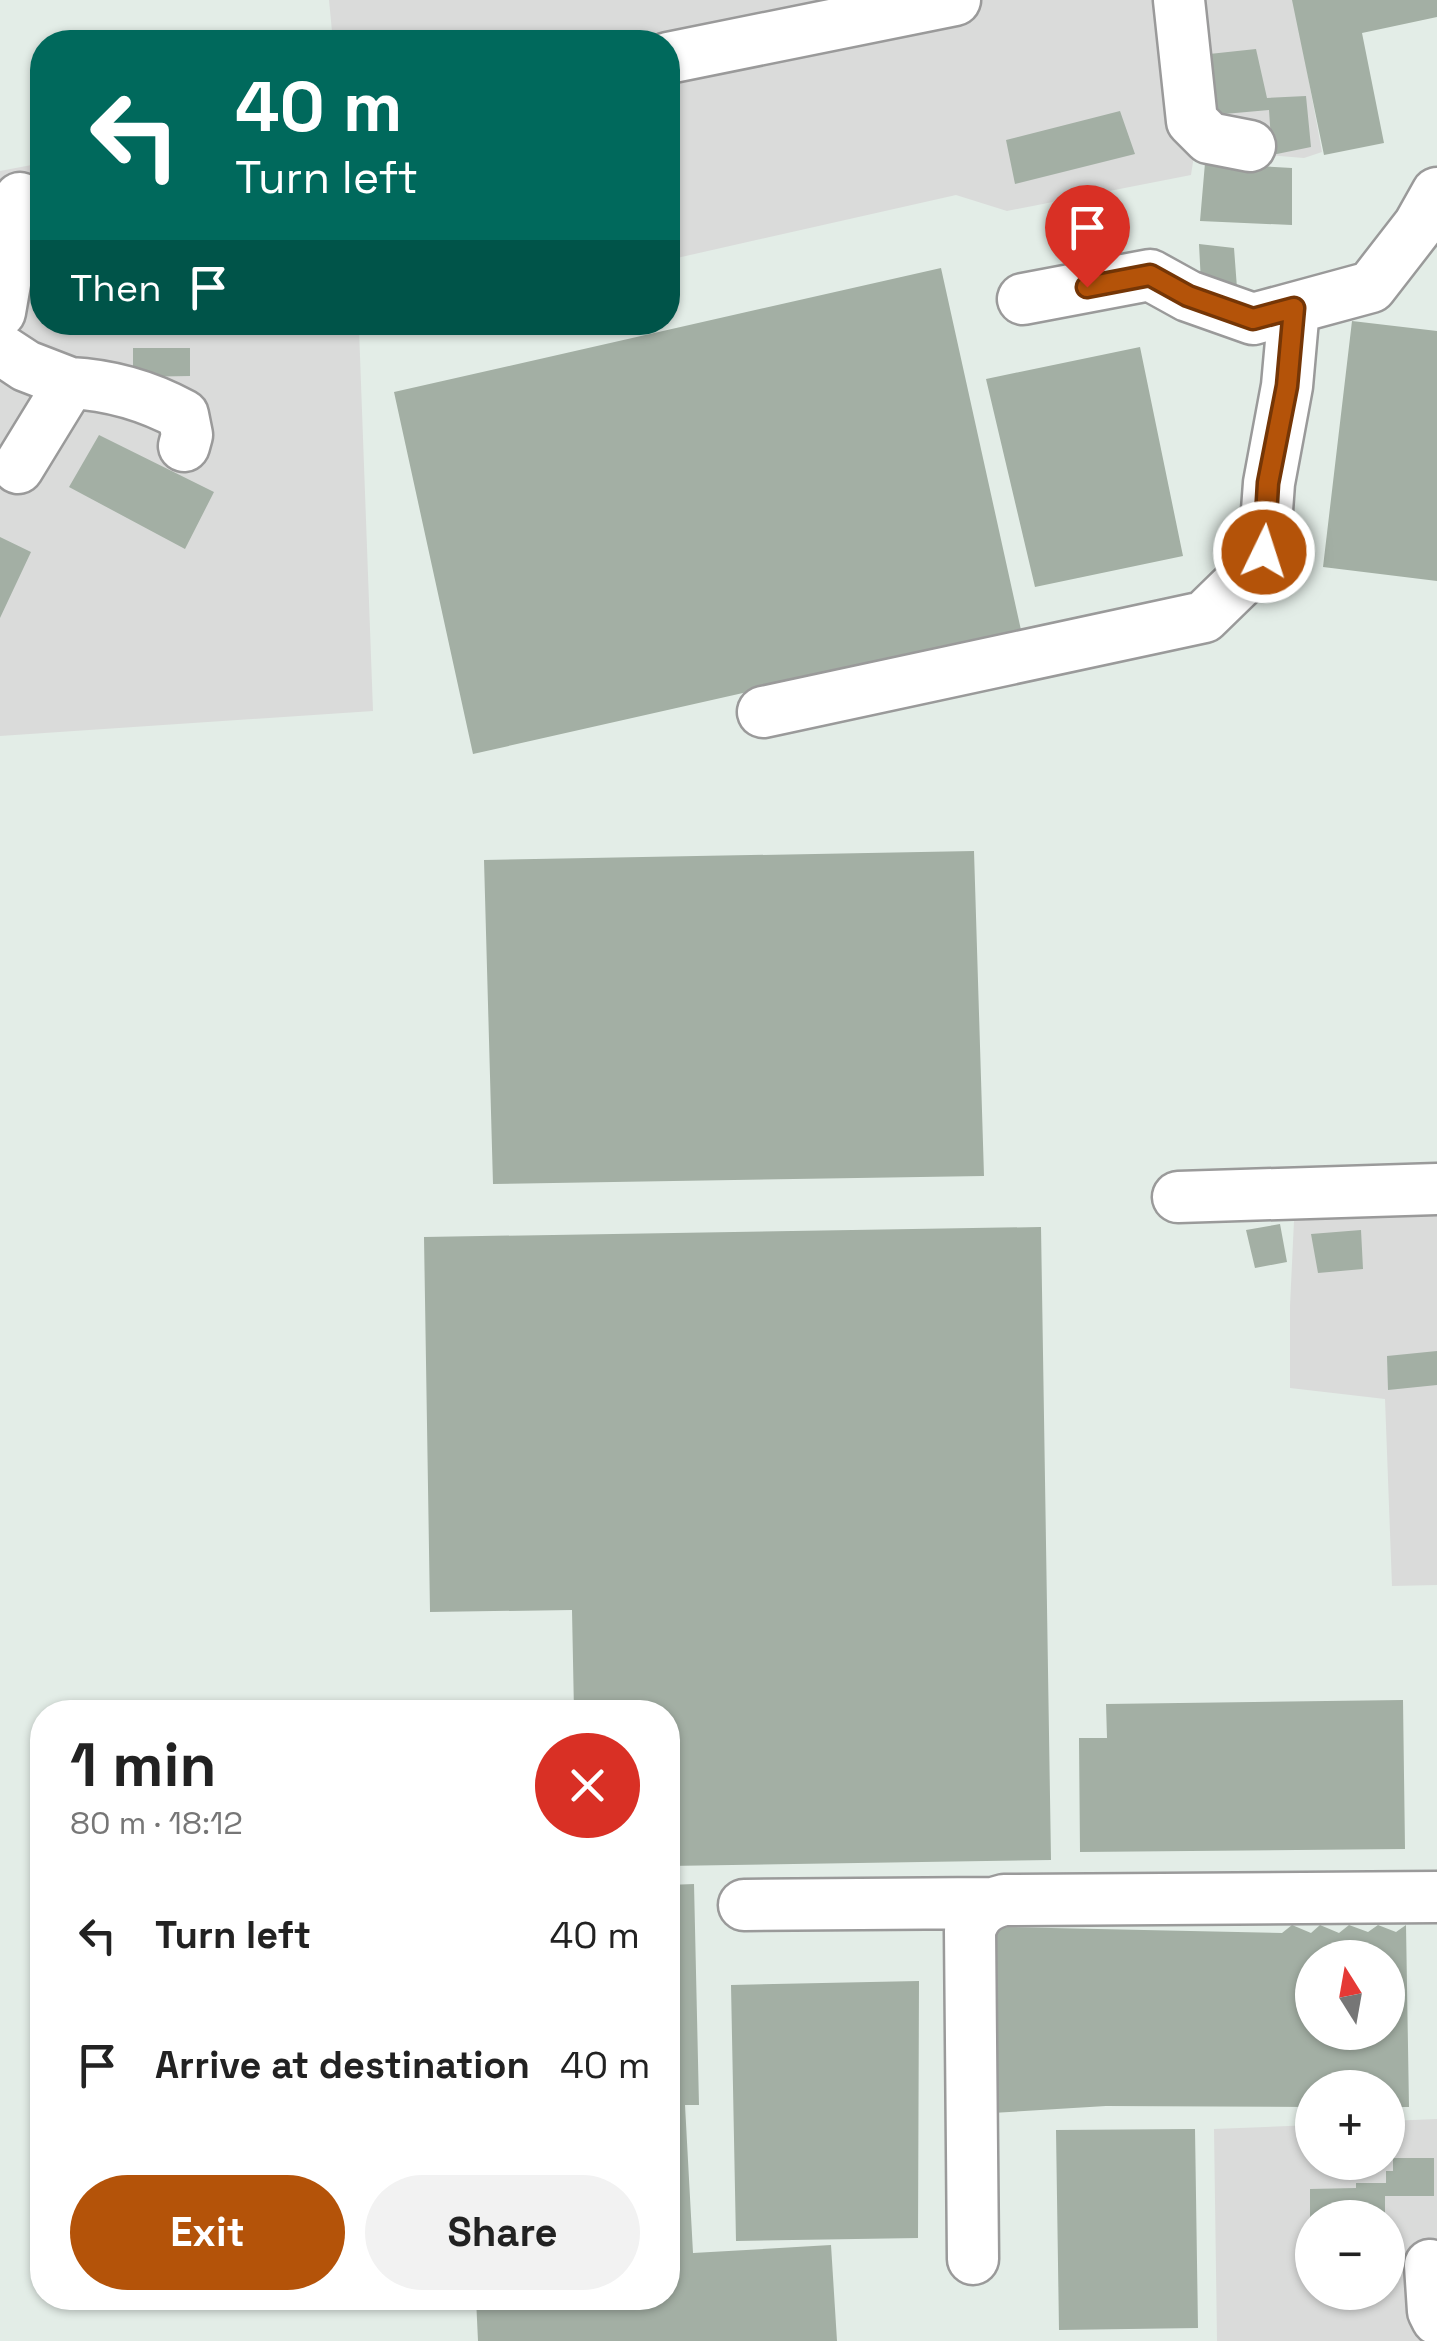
<!DOCTYPE html>
<html lang="en">
<head>
<meta charset="utf-8">
<style>
  :root { --surface:#fff; --page:#f2f2f2; --text:#222; --muted:#767676; --accent:#b45309 }
  body { margin:0; font-family:"Space Grotesk",sans-serif; background:var(--page); color:var(--text); height:100vh; display:flex; flex-direction:column; font-size:38px; white-space:nowrap }
  * { box-sizing:border-box; margin:0 }
  p { font-size:32px; color:var(--muted) }
  .icon { flex:none; width:55px; height:55px; fill:none; stroke:currentColor; stroke-width:2; stroke-linecap:round; stroke-linejoin:round }
  .map { position:relative; flex:1; overflow:hidden }
  .details { position:absolute; left:30px; top:1700px; width:650px; height:610px; display:flex; flex-direction:column; background:var(--surface); border-radius:40px; box-shadow:0 2px 8px #0004 }
  .details>* { flex:none }
  .guide { position:absolute; left:30px; top:30px; width:650px; height:305px; border-radius:40px; box-shadow:0 2px 8px #0004; background:#00695c; color:#fff; overflow:hidden }
  .needle { width:65px; rotate:349deg }
  .fabs { position:absolute; left:1295px; top:1940px; display:grid; gap:20px }
  .fabs a { display:grid; place-items:center; width:110px; height:110px; border-radius:50%; background:var(--surface); box-shadow:0 2px 8px #0004; font-size:50px }
  .pin { position:absolute; display:grid; place-items:center; width:85px; height:85px; color:#fff; margin:-102px -42px; border-radius:50% 50% 50% 0; rotate:-45deg; box-shadow:0 0 10px #0007 }
  .pin .icon { rotate:45deg }
  .me { position:absolute; width:110px; margin:-55px; rotate:4deg; stroke-linejoin:round; filter:drop-shadow(0 0 8px #0008) }
  .turn { display:flex; align-items:center; gap:35px; height:210px; padding:0 40px; font-size:45px }
  .turn .icon { width:130px; height:130px; stroke-width:2.5 }
  .turn b { display:block; font-size:70px; line-height:85px }
  .then { display:flex; align-items:center; height:95px; padding:0 40px; background:#0003; gap:20px; font-size:38px }
  .round { display:grid; place-items:center; flex:none; width:105px; height:105px; border-radius:52px; background:var(--page) }
  .headline { display:flex; align-items:center; justify-content:space-between; height:170px; padding:0 40px }
  h1 { font-size:60px; font-weight:700; line-height:75px }
  .cta { display:flex; gap:20px; margin-top:auto; padding:20px 40px }
  .cta a { flex:1; height:115px; border-radius:60px; background:var(--accent); color:#fff; font-size:40px; font-weight:700; line-height:115px; text-align:center }
  .cta a+a { background:var(--page); color:var(--text) }
  ul { padding:0; list-style:none }
  li { display:flex; align-items:center; gap:30px; height:130px; padding:0 40px }
  li div { flex:1 }
  li b { display:block; font-size:38px }
  li em { font-style:normal }
  .map>svg:first-child { display:block }
  .residential { fill:#dadbda; fill-rule:evenodd }
  .building { fill:#a3afa4; fill-rule:evenodd }
  .lines { fill:none; stroke-linecap:round; stroke-linejoin:round }
  .minor-casing { stroke:#9a9a9a; stroke-width:55 }
  .minor { stroke:#fff; stroke-width:50 }
  .route-casing { stroke:#753606; stroke-width:25 }
  .route { stroke:#b45309; stroke-width:18 }
</style>
</head>
<body>
<div class="map">
<svg width="1437" height="2341" viewBox="0 0 1437 2341">
  <rect width="100%" height="100%" fill="#e3ede7"/>
  <!-- residential -->
  <path class="residential" d="M329,0H1294L1322,152L1304,158L1195,149L1191,175L1007,211L956,195L668,260V42H333Z
    M42,163V322L388,323L359,329L373,711L0,736V171Z
    M1437,1173V1585L1392,1586L1385,1399L1290,1388V1306L1296,1178Z
    M1437,2119V2341H1217L1214,2129L1312,2125V2162H1388V2121ZM1312,2218H1388V2292H1312Z"/>
  <!-- building -->
  <path class="building" d="M1292,0H1437V17L1362,33L1384,143L1324,155Z
    M1256,49L1267,98L1306,96L1311,147L1272,155L1269,110L1213,115L1200,55Z
    M1120,111L1135,154L1015,184L1006,140Z
    M1205,163L1292,168V225L1200,221Z
    M1199,244L1234,248L1237,288L1201,283Z
    M941,268L1021,630L473,754L394,392Z
    M1352,321L1437,331V581L1323,567Z
    M1140,347L1183,556L1035,587L986,379Z
    M133,348H190V376L133,377Z
    M99,435L214,492L185,549L69,487Z
    M0,537L31,552L0,618Z
    M974,851L984,1176L493,1184L484,860Z
    M1280,1224L1287,1262L1255,1268L1246,1230Z
    M1041,1227L1051,1860L668,1866V1712H574L572,1610L430,1612L424,1237Z
    M1361,1230L1363,1269L1318,1273L1311,1234Z
    M1437,1351V1385L1388,1390L1387,1356Z
    M1403,1700L1405,1849L1080,1852L1079,1738H1107L1106,1704Z
    M694,1884L699,2105H685L693,2253L831,2245L837,2341H478L476,2298H668V1885Z
    M1292,1925L1311,1933L1320,1925L1339,1933L1349,1925L1368,1932L1378,1925L1396,1932L1406,1925L1409,2107H1388V2088H1312V2107L1106,2106L992,2113L985,1936L1001,1927L1282,1933ZM1312,1958H1388V2032H1312Z
    M919,1981L918,2238L736,2241L731,1985Z
    M1195,2129L1198,2328L1059,2330L1056,2130Z
    M1393,2158H1434V2196H1385V2218H1310V2189L1356,2188V2183H1386V2171H1393Z"/>
  <g class="lines">
    <!-- minor casing -->
    <g class="minor-casing">
      <path id="minor" d="M1179,0L1192,121L1209,138L1250,146
        M668,58L955,0
        M1023,299L1150,275L1188,296L1253,319L1371,287L1419,225L1437,193
        M0,312L20,198
        M0,349L26,366L70,383L18,468
        M70,383C111,385 148,396 183,415L187,435L184,446
        M763,712L1204,617L1242,580L1264,552L1269,483L1287,386L1294,308
        M1178,1197L1437,1189
        M744,1905L991,1903
        M973,2259L970,1931C975,1913 986,1904 1004,1900L1437,1897
        M1430,2265L1433,2311L1437,2319"/>
    </g>
    <!-- minor -->
    <use href="#minor" class="minor"/>
  </g>
  <g class="lines">
    <!-- route casing -->
    <g class="route-casing">
      <path id="route" d="M1087,287L1150,275L1188,296L1253,319L1294,308L1287,386L1268,483L1264,552"/>
    </g>
    <!-- route -->
    <use href="#route" class="route"/>
  </g>
</svg>
<div class="fabs">
<a><svg class="needle" viewBox="-14 -14 28 28"><path d="M0-13l5 13h-10z" fill="#e53935"/><path d="M0 13l5-13h-10z" fill="#767676"/></svg></a>
<a>+</a>
<a>−</a>
</div>
<div class="pin" style="left:1087px;top:287px;background:#d93025"><svg class="icon" aria-label="arrive" viewBox="0 0 24 24"><path d="M6 21V4h12l-3 4 3 4H6"/></svg></div>
<svg class="me" style="left:1264px;top:552px" viewBox="-20 -20 40 40"><circle r="17" fill="#b45309" stroke="#fff" stroke-width="3"/><path d="M0-11L8 9 0 5-8 9z" fill="#fff"/></svg>
<div class="guide">
<div class="turn"><svg class="icon" aria-label="left" viewBox="0 0 24 24"><path d="M17 20v-9H6M10 6l-5 5 5 5"/></svg><div><b>40 m</b>Turn left</div></div>
<div class="then">Then<svg class="icon" aria-label="arrive" viewBox="0 0 24 24"><path d="M6 21V4h12l-3 4 3 4H6"/></svg></div>
</div>
<section class="details">
<div class="headline"><div><h1>1 min</h1><p>80 m · 18:12</p></div><a class="round" style="background:#d93025;color:#fff"><svg class="icon" aria-label="close" viewBox="0 0 24 24"><path d="M6 6l12 12M18 6L6 18"/></svg></a></div>
<ul>
<li><svg class="icon" aria-label="left" viewBox="0 0 24 24"><path d="M17 20v-9H6M10 6l-5 5 5 5"/></svg><div><b>Turn left</b></div><em>40 m</em></li>
<li><svg class="icon" aria-label="arrive" viewBox="0 0 24 24"><path d="M6 21V4h12l-3 4 3 4H6"/></svg><div><b>Arrive at destination</b></div><em>40 m</em></li>
</ul>
<div class="cta"><a>Exit</a><a>Share</a></div>
</section>
</div>
</body>
</html>
